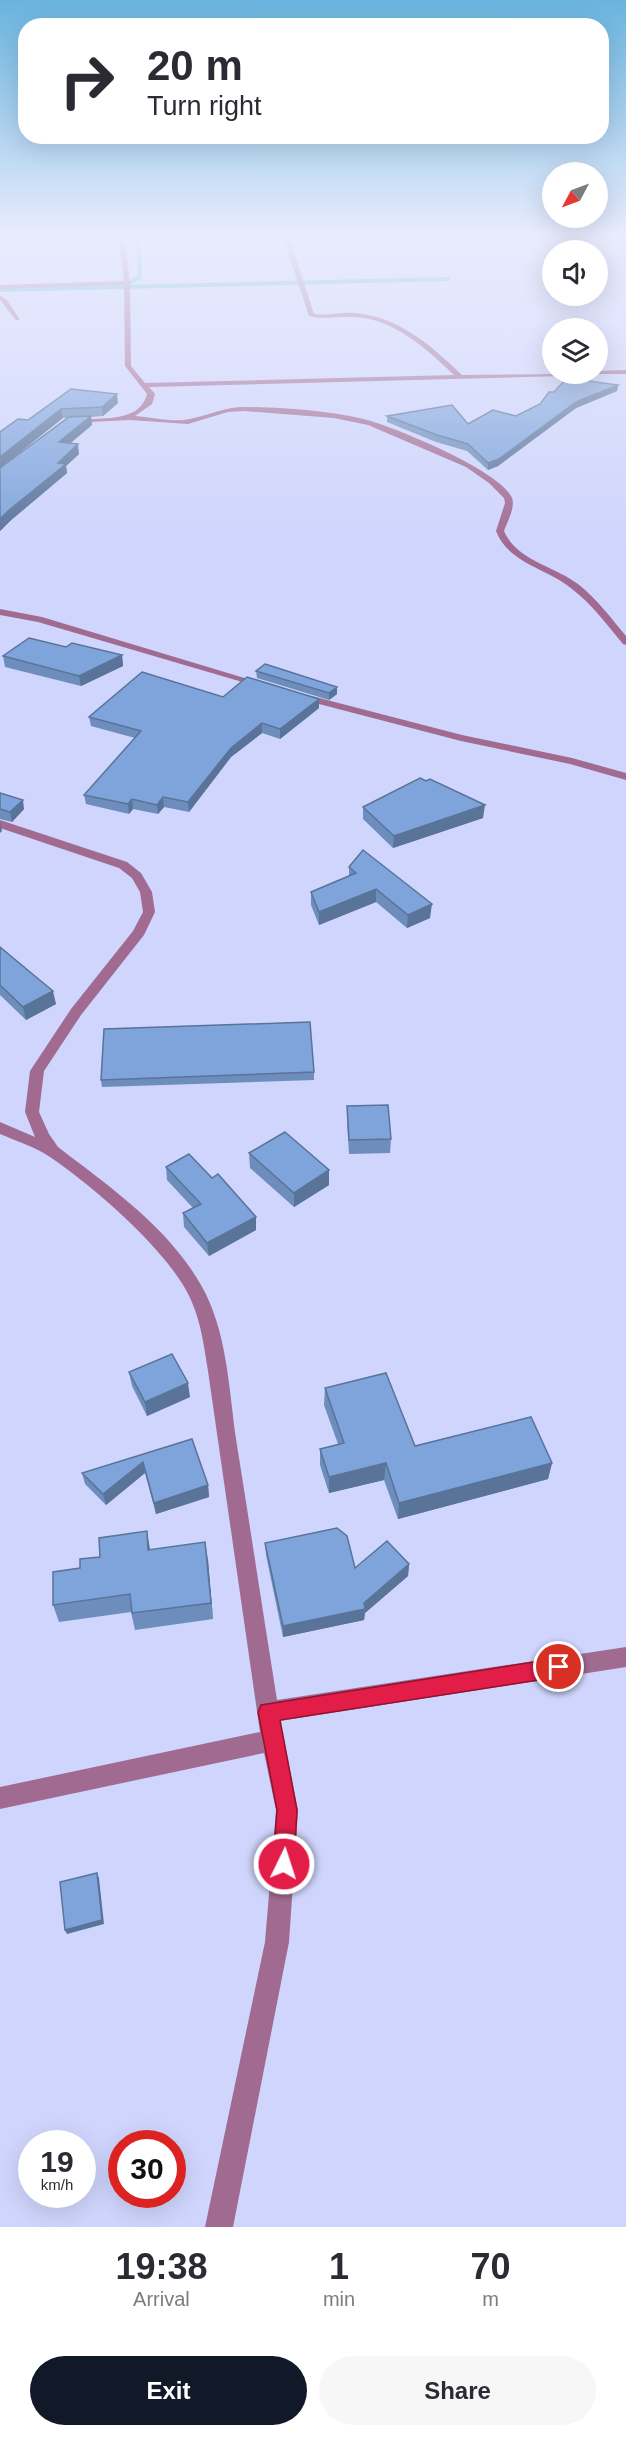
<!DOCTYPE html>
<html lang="en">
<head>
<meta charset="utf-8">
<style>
  :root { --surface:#fff; --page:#f7f7f7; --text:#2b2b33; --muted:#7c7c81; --accent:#111827 }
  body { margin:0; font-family:Helvetica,sans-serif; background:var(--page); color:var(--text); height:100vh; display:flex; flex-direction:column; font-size:22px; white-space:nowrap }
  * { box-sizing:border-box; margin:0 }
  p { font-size:20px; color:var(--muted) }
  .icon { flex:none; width:33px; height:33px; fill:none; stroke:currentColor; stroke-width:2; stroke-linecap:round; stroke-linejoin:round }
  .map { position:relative; height:2227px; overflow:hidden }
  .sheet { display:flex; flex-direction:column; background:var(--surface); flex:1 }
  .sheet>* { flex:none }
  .guide { position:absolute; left:18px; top:18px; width:591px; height:126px; border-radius:24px; box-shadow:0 6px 24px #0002; background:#fff; color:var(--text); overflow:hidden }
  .needle { width:39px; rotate:229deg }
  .tools { position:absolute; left:542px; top:162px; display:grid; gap:12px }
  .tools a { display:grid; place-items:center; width:66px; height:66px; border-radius:50%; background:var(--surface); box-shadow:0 6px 24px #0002; font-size:30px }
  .speed { position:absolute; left:18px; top:2130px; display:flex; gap:12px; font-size:30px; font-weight:700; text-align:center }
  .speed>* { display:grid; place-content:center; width:78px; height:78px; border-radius:50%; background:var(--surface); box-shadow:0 6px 24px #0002; line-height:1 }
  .speed small { font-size:15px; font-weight:400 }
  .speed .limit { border:9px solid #d22; background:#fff; color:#111 }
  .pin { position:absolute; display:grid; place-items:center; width:51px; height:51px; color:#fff; margin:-26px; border:3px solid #fff; border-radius:50%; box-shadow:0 2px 6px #0007 }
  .me { position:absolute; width:66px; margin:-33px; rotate:4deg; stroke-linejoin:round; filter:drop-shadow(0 0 4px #0008) }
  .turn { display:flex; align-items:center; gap:21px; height:126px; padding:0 30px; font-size:27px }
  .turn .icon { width:78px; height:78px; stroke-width:2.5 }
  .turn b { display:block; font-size:42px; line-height:51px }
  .eta { display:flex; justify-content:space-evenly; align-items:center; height:102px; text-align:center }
  .eta b { font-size:36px; font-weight:700; line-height:42px }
  .cta { display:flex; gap:12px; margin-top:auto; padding:12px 30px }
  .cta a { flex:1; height:69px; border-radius:36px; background:var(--accent); color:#fff; font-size:24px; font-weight:700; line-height:69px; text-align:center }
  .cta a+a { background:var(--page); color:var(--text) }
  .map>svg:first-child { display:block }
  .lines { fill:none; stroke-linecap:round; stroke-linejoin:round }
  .stream { stroke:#4ab5d1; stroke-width:4 }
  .minor { fill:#a16b91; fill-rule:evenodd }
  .wall { fill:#6d8dbc }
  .shaded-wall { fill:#597399 }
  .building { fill:#7fa4db; stroke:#597399; stroke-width:1.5 }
  .route { fill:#e11d48; stroke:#92132f; stroke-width:1.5 }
</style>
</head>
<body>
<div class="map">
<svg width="626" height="2227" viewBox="0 0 626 2227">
  <rect width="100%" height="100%" fill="#cfd5fc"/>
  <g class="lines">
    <!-- stream -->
    <path class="stream" d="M128,283L140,277L138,234
      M0,290L448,279"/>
    <!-- minor -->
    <path class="minor" d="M118,234H124L130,282L131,366L145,383L454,375C427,349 394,319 355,317C339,316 325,320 309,316L282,234H288L314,314C328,316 341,312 355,313C398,316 433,347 462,375L565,374L562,376L149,387L155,394L152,404L135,416C152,417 174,423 190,419C209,415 225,407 244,407C281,407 335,411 371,421C401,430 497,470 511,496C517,505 507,522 504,531C517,561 555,566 578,584C597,599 611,618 626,636V645L623,644C607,625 592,604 572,589C547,568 509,564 496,531L505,503L504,498L489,483L466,467L368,425L334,418L244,411L228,412L188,424L130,420L69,423L68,421L72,419C96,418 140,424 147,394L125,366L124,285L0,289V285L124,281Z
      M0,295L7,300L20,320H16L0,300Z
      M626,370V374H594H597V371Z
      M0,609L42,617L268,685L259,687L38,622L0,615Z
      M300,693L462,735L572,758L626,773V780L570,764L461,741L296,698L295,696Z
      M0,820L127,862L141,873L152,892L155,912L144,935L81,1015L44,1071L39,1112L49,1134L58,1147C110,1187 168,1227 201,1285C227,1330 229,1389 236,1439C250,1526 263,1613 277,1700L626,1647V1667L280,1721L298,1810L289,1942L233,2227H205L265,1942L276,1810L264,1753L0,1809V1787L260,1732L208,1371C204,1347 201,1322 191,1300C170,1252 93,1186 50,1157C36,1147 16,1141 0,1134V1122L35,1137L25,1112L30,1071L71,1009L133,931L143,912L140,892L132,878L119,868L0,828Z"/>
  </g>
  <!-- wall -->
  <path class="wall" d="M618,385L617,391L576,408L498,466L488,470L467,451L436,442L387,422V416L468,424L516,416L540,404L554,392Z
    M71,389L118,403L103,416L91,417L92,425L70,443L79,454L66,466L67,473L10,521L0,531V468L67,418H63L0,468L28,420Z
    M66,647L122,655L123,666L81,686L5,667L3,656Z
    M256,671L337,694L329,700L257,678Z
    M223,697L319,699V708L280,739L262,733L231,757L189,812L164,807L158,814L133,809L129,814L86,804L84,795L135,738L91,726L89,717Z
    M0,793L24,809L12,822L0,819Z
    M363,807L483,818L393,848L363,819Z
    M349,867L430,918L407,928L376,902L319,925L311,905V892L349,876Z
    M0,947L56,1004L26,1020L0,995Z
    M314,1072V1080L102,1087L101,1080Z
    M347,1106L391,1139L390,1153L349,1154L347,1121Z
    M249,1153L329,1185L294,1207L250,1168Z
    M166,1167L212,1178L256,1217V1230L209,1256L184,1227L183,1213L193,1208L167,1180Z
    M129,1372L190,1397L147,1416L132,1386Z
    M325,1388L415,1446L552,1463L548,1479L398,1519L384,1480L329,1493L320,1465V1449L338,1444L324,1405Z
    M192,1439L208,1485L209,1497L156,1514L145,1473L106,1505L85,1484L82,1473Z
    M265,1543L355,1568L409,1564L408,1576L365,1613L364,1620L283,1637L266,1555Z
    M150,1550L208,1560L213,1619L135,1630L131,1612L59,1622L53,1605L80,1568Z"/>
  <!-- shaded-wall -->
  <path class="shaded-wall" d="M618,385L617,391L576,408L498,466L488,470V463L576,402Z
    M117,394L118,403L103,416L102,407Z
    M61,409L63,418L0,468V457Z
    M91,416L92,425L60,452L59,442Z
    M78,444L79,454L66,466L67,473L10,521L0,531V519Z
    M122,655L123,666L81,686L79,676Z
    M337,687V694L329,700V693Z
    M319,699V708L280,739V729Z
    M262,723V733L231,757L189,812L188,802L231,748Z
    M163,797L164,807L158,814L157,805Z
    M132,799L133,809L129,814L128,804Z
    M23,800L24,809L12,822L10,812Z
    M485,805L483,818L393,848L394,836Z
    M0,821L2,831L0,833Z
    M376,889V902L319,925V912Z
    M432,904L430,918L407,928L408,915Z
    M53,991L56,1004L26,1020L23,1007Z
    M329,1170V1185L294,1207V1193Z
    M256,1217V1230L209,1256L207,1243Z
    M188,1383L190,1397L147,1416L145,1402Z
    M143,1462L145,1473L106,1505L103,1494Z
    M386,1463L384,1480L329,1493V1477Z
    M552,1463L548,1479L398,1519L399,1503Z
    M208,1485L209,1497L156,1514L154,1503Z
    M147,1531L150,1549L151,1567L148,1550Z
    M205,1542L208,1560L213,1619L211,1603Z
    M409,1564L408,1576L365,1613L364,1620L283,1637V1626L364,1603Z
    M97,1873L99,1878L104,1924L67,1934L65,1930Z"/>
  <!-- building -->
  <path class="building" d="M567,378L618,385L576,402L499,459L488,463L468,444L437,435L387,416L452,405L468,424L493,410L516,416L540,404L549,392H554Z
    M71,389L117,394L102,407L61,409L0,457V432L18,419L28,420Z
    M91,416L59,442L78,444L58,463L66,464L8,511L0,519V468L69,417Z
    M29,638L66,647L72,643L122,655L79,676L3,656Z
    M265,664L337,687L329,693L256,671Z
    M142,672L223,697L247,677L319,699L280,729L262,723L231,748L188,802L163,797L157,805L132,799L128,804L84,795L141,731L89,717Z
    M420,778L426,781L430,779L485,805L394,836L363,807Z
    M0,793L23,800L10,812L0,809Z
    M363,850L432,904L408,915L376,889L319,912L311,892L356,873L349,867Z
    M0,947L53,991L23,1007L0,985Z
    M310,1022L314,1072L101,1080L104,1029Z
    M388,1105L391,1139L349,1140L347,1106Z
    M285,1132L329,1170L294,1193L249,1153Z
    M189,1154L212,1178L218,1174L256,1217L207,1243L183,1213L201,1204L166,1167Z
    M172,1354L188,1383L145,1402L129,1372Z
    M386,1373L415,1446L531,1417L552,1463L399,1503L386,1463L329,1477L320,1449L344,1443L325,1388Z
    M192,1439L208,1485L154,1503L143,1462L103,1494L82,1473Z
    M337,1528L347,1536L355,1568L387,1541L409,1564L364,1603L365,1609L283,1626L265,1543Z
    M147,1531L148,1550L205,1542L211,1603L132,1613L130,1594L53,1605V1572L80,1568V1559L100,1557L99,1538Z
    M97,1873L102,1920L65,1930L60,1882Z"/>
  <!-- sky -->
  <linearGradient id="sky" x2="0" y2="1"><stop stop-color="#69b4df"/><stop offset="0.43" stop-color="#e9ecfe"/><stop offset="1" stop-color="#e9ecfe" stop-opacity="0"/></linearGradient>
  <rect width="626" height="546" fill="url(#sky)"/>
  <!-- route -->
  <path class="route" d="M559,1658L566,1660L568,1667L566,1674L559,1677L280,1720L297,1810L294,1864L291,1872L284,1875L276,1872L273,1864L277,1810L258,1712L261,1705Z"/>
</svg>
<div class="tools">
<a><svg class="needle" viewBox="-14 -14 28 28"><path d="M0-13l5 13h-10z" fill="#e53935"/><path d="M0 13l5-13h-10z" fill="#7c7c81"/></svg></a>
<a><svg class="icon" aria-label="sound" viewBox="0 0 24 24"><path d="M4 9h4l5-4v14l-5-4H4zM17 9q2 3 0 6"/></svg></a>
<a><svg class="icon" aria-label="layers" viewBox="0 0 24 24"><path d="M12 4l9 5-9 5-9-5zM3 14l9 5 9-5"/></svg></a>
</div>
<div class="speed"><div>19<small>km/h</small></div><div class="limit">30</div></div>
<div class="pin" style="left:559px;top:1667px;background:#d93025"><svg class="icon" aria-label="arrive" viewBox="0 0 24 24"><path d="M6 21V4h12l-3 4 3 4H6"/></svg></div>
<svg class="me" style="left:284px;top:1864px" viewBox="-20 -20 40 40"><circle r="17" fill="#e11d48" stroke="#fff" stroke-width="3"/><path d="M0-11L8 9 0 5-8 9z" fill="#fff"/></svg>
<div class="guide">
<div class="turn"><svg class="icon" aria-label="right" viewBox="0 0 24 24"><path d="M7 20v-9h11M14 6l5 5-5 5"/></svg><div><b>20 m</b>Turn right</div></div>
</div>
</div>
<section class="sheet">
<div class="eta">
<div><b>19:38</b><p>Arrival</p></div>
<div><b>1</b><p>min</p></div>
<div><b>70</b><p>m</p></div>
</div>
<div class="cta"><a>Exit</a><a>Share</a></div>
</section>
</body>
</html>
